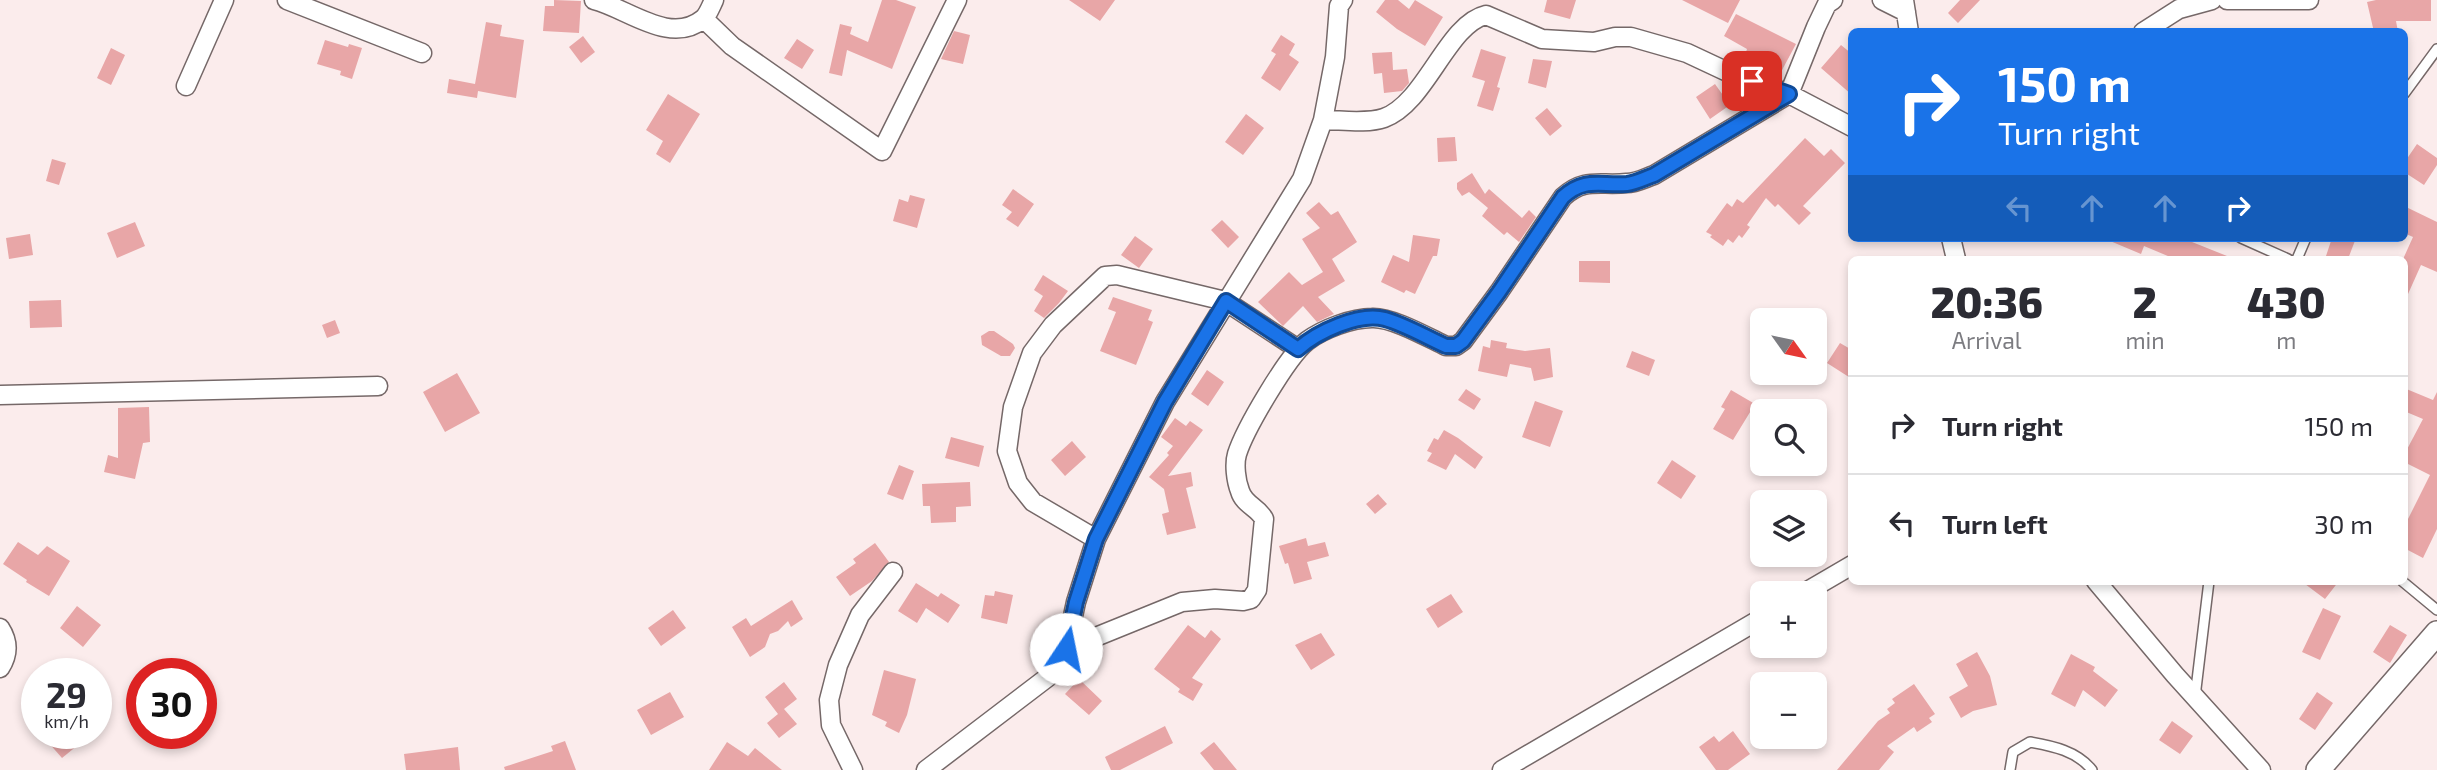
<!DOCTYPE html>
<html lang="en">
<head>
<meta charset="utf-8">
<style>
  :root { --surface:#fff; --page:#f7f7f7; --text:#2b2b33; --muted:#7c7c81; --line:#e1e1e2 }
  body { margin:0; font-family:"Exo 2",sans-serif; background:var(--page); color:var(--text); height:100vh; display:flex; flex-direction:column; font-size:26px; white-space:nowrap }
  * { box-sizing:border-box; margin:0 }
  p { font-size:23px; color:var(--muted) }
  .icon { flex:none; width:38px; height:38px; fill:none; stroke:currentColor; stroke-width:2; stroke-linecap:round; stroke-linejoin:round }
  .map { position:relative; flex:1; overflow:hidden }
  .side { position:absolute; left:1848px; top:256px; width:560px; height:329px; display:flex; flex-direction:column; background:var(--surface); border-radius:10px; box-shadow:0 4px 10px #0003 }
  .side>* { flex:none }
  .guide { position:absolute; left:1848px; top:28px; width:560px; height:214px; border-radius:10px; box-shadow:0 4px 10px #0003; background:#1a73e8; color:#fff; overflow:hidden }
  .needle { width:46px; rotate:123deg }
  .buttons { position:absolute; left:1750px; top:308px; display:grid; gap:14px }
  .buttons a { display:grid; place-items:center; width:77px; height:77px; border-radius:10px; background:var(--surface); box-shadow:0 4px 10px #0003; font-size:35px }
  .speed { position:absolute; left:21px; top:658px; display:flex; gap:14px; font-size:35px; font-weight:700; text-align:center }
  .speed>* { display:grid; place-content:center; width:91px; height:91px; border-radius:50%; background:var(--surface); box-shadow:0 4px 10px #0003; line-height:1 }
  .speed small { font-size:18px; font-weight:400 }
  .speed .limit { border:10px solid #d22; background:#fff; color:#111 }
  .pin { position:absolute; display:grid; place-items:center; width:60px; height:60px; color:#fff; margin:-30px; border-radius:14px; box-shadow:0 4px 10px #0006 }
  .me { position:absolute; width:77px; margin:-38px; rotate:11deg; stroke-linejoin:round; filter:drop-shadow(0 0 5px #0008) }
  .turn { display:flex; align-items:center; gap:24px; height:147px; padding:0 35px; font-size:32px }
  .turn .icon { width:91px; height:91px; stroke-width:2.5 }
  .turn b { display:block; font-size:49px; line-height:60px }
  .lanes { display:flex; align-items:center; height:66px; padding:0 35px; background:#0003; justify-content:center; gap:35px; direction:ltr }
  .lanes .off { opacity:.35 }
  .eta { display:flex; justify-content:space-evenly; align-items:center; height:119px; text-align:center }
  .eta b { font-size:42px; font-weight:800; line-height:49px }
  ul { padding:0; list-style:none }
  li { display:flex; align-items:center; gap:21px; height:98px; padding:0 35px; border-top:2px solid var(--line) }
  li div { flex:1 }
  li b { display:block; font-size:26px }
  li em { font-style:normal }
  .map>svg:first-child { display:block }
  .building { fill:#e8a6a7 }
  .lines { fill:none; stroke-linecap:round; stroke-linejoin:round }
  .service-casing { stroke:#756868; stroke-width:12 }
  .minor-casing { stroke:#756868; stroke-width:21 }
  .tertiary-casing { stroke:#756868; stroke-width:26 }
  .service { stroke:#fff; stroke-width:9 }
  .minor { stroke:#fff; stroke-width:18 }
  .tertiary { stroke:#fff; stroke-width:23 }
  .route-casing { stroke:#114b97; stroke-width:18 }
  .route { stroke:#1a73e8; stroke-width:12 }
</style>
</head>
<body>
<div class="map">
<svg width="2437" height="770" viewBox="0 0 2437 770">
  <rect width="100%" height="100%" fill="#fbecec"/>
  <!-- building -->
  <path class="building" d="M554,0L581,1L579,33L543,31L545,6H554Z
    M882,0H896L916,7L892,69L847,50L842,76L829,73L840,24L852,27L850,34L868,42Z
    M1069,0H1115L1100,21Z
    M1385,0H1398L1409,9L1415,0L1443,17L1425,46L1397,29L1376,12Z
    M1547,0H1576L1570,19L1544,12Z
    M1682,0H1740L1728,23Z
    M1960,0H1980L1958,23L1948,13Z
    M2376,0H2431V21H2396L2398,32H2374L2367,2Z
    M1736,14L1796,44L1781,72L1746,52L1747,49L1724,36Z
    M486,22L502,25L500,36L524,40L516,98L478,91L477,98L447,93L449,79L475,84Z
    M954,31L970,35L963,64L941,59Z
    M1281,35L1295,44L1289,55L1299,62L1280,91L1261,78L1276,54L1271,51Z
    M583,36L595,52L581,63L569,47Z
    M797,39L814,50L802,69L784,58Z
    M325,40L348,47L349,44L362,48L352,79L340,75L341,71L317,64Z
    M1841,45L1852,54V95L1821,68Z
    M111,48L125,55L111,85L97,78Z
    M1481,49L1506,57L1497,87L1500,88L1493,111L1477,106L1485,81L1472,77Z
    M1392,52L1393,70L1407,69L1409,83L1402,91L1384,93L1382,73L1374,74L1372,53Z
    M1533,59L1552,61L1546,88L1528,83Z
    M1715,84L1730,105L1710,119L1696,97Z
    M668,94L700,114L670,163L656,154L663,141L646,130Z
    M1547,108L1562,126L1550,136L1535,118Z
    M1246,114L1264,128L1243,155L1225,142Z
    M1455,137L1457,161L1438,162L1437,138Z
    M1805,138L1824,156L1831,149L1845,163L1803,206L1811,213L1799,225L1778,204L1775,207L1766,198L1747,225L1750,227L1742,238L1739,235L1733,243L1728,239L1723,246L1710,237L1712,235L1706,232L1727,203L1732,207L1737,199L1743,203Z
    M2417,144L2437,158V165L2424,185L2404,172V163Z
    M52,159L66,163L59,185L46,181Z
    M1472,173L1485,194L1489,189L1522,218L1529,210L1536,217L1519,242L1507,232L1504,235L1482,216L1488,208L1469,192L1462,196L1457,189V183Z
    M1013,189L1034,204L1018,227L1006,219L1012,212L1002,205Z
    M910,195L925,199L917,228L893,221L899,199L908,202Z
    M1319,202L1331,215L1338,211L1357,242L1332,259L1345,281L1318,297L1334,314L1317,322L1303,306L1283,326L1258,302L1289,272L1302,285L1323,272L1302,239L1320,228L1306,213Z
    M2404,206L2437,222V272L2421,265L2404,303V257L2413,237L2404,233Z
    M1222,220L1239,237L1228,248L1211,230Z
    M135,222L145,246L117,258L107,233Z
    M30,234L33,255L9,259L6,238Z
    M1413,235L1440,239L1437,256H1433L1415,294L1406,290L1404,293L1381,282L1393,255L1409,262Z
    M1135,236L1153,249L1139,268L1121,255Z
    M2103,238H2182L2232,258L2175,259L2144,246L2141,254Z
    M2332,238H2356L2348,259H2325Z
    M1579,261H1610V283L1579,282Z
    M1043,275L1068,291L1059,303L1044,318L1034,311L1043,296L1034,290Z
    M1113,297L1152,310L1148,320L1153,322L1136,365L1100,351L1116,312L1108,309Z
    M61,300L62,327L30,328L29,301Z
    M335,320L340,333L327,338L322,325Z
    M989,331H994L1013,344L1015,348L1010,356H1001L982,345L981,336Z
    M1491,340L1507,343L1506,348L1525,351L1550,348L1553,377L1534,381L1531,368L1510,364L1507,377L1478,371L1483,346L1490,348Z
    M1840,343L1852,350V379L1827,363Z
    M1632,351L1655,360L1649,376L1626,367Z
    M1207,370L1224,382L1208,406L1191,394Z
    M457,373L480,413L445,432L423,392Z
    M2404,388L2433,400L2437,392V529L2423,558L2404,548V527L2430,475L2404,462V455L2423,419L2404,411Z
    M1466,389L1481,399L1474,410L1458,400Z
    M1731,390L1755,404L1733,440L1713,429L1725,409L1721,407Z
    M1535,401L1563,411L1550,447L1522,437Z
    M149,407L150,442L143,443L135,479L104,472L108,455L118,458V408Z
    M1175,418L1186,426L1190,421L1203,430L1168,476L1191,472L1193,486L1186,488L1196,528L1167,535L1162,514L1169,512L1164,489L1149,477L1169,455L1167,453L1173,446L1161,437Z
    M1444,430L1458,438L1483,457L1475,469L1455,454L1446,470L1427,461L1432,453L1427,451L1434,438L1438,440Z
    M951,437L984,446L979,467L945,458Z
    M1072,441L1086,457L1065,476L1051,460Z
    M1672,460L1696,476L1681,499L1657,483Z
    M899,465L914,471L903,500L887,494Z
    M970,482L971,506L956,507V522L931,523L930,506H923L922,484Z
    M1378,494L1387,504L1375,514L1366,504Z
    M1306,538L1308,546L1325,542L1329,556L1307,562L1312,579L1294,584L1288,563L1285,564L1279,546Z
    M18,542L38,555L47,546L70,561L49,596L26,582L27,580L3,564Z
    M875,543L889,562L872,581L850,596L836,577L856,563L853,559Z
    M2301,581H2339L2325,599Z
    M916,583L938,597L941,593L960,605L948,623L926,608L917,623L898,611Z
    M995,591L1013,595L1007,624L981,618L985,595L994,596Z
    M1451,594L1463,612L1438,628L1426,609Z
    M792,600L803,619L791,627L788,621L778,631L770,634L765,647L750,657L732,627L746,618L751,626Z
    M77,606L101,625L83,647L60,628Z
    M2323,608L2341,616L2320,660L2302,652Z
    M673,610L686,628L661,646L648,628Z
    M1188,625L1205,638L1211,630L1221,639L1192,678L1203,684L1193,701L1178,692L1180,689L1154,669Z
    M2390,625L2407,635L2390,663L2373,652Z
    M1321,633L1335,655L1311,670L1295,645Z
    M1977,652L1990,676L1997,705L1973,711L1961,718L1949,697L1968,686L1956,664Z
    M2071,654L2095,667L2093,671L2118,690L2105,707L2083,690L2075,707L2051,694Z
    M884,670L916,679L907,715L899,733L885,726L887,722L872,715Z
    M1079,679L1102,701L1089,715L1065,694Z
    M784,682L797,699L784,709L797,724L779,738L767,723L778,714L765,697Z
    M1914,684L1935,714L1929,718L1932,722L1917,732L1914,727L1887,746L1894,752L1879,770H1837L1878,721L1890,713L1887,709L1895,703L1892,699Z
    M670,692L684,717L651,735L637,710Z
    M2317,692L2333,703L2315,730L2299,719Z
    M2172,721L2193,736L2180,754L2159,740Z
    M1165,726L1173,743L1120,770H1111L1105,757Z
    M1733,731L1750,754L1728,770H1716L1699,747L1714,736L1719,742Z
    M40,733H68L78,745L62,758Z
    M565,741L576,770H505L504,767L553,751L551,746Z
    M727,742L748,756L755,748L782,770H709Z
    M1214,742L1237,770H1214L1200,753Z
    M458,747L460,770H406L404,754Z"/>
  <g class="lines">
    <!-- service casing -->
    <g class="service-casing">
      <path id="service" d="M2404,94L2437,49
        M2241,238L2288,259
        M2297,259L2306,238
        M2402,581L2437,610
        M2195,697L2209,581
        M2010,770L2013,752L2030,742C2053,746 2077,751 2092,770"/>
    </g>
    <!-- minor casing -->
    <g class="minor-casing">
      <path id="minor" d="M287,0L422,53
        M594,0C627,8 670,46 703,19C708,15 711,6 714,0
        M1882,0L1906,12
        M1904,0L1909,32
        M2227,0H2309
        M704,19L732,46L882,151L957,0
        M2143,32L2179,9L2212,0
        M186,86L224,0
        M1323,120C1341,120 1367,124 1384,118C1426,103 1447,24 1486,15L1542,39L1594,42L1615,37H1631L1687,53L1734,75L1789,94L1852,127
        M1951,238L1956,259
        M0,395L378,386
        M1096,539L1033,502L1018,483L1007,451L1013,407L1032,353L1053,325L1105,276L1117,275L1225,301L1298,349
        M2096,581L2175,675L2261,770
        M1804,593L1852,565
        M0,628C9,642 9,654 0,668
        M1066,649L1182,602L1215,599L1243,601L1251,599L1257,590L1264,519C1258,507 1244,505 1240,491C1236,481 1234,464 1237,454C1245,429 1287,357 1307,341C1323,329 1352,318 1372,318C1392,317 1427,337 1446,346H1456L1463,341L1499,292L1563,197C1585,177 1600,186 1627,183C1636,183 1645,178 1654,175L1789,94L1816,27L1827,4L1833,0
        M853,770L831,725L829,700L838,665L860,615L893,572
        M926,770L1048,677L1060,663L1066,649L1076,602L1096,539L1165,402L1302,179L1323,120L1335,57L1339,6L1343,0
        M1502,770L1762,618"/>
    </g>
    <!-- tertiary casing -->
    <g class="tertiary-casing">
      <path id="tertiary" d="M2318,770L2437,633"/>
    </g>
    <!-- service -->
    <use href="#service" class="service"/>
    <!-- minor -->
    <use href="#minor" class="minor"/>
    <!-- tertiary -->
    <use href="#tertiary" class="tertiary"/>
  </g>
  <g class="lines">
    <!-- route casing -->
    <g class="route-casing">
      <path id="route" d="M1066,649L1076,602L1096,539L1165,402L1226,301L1298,349C1317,332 1359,312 1385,319C1406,325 1426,337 1446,346H1456L1463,341L1499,292L1563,197C1585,177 1600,186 1627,184C1636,183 1645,178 1654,175L1789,94L1752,81"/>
    </g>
    <!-- route -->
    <use href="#route" class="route"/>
  </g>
</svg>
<div class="buttons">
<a><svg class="needle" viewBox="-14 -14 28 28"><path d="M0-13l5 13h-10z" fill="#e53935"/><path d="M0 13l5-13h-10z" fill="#7c7c81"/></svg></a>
<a><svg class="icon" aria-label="search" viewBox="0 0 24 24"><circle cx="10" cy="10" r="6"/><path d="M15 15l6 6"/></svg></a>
<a><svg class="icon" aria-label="layers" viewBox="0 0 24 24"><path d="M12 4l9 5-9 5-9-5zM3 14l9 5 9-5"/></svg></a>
<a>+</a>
<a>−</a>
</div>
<div class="speed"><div>29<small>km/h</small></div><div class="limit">30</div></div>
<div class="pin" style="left:1752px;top:81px;background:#d93025"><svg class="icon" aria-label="arrive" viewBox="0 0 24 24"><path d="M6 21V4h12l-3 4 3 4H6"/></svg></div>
<svg class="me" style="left:1066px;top:649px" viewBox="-20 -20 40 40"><circle r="19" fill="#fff"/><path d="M0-13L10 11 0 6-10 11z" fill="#1a73e8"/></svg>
<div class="guide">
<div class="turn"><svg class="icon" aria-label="right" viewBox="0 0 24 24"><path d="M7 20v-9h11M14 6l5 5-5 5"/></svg><div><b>150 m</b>Turn right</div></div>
<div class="lanes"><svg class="icon off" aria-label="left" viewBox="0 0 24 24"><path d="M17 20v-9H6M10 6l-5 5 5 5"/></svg><svg class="icon off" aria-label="ahead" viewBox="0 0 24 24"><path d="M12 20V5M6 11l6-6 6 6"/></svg><svg class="icon off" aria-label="ahead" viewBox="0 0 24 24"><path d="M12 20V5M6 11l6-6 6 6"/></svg><svg class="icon" aria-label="right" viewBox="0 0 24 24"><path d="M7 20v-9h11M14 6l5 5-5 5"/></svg></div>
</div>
<section class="side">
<div class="eta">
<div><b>20:36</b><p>Arrival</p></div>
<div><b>2</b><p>min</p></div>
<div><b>430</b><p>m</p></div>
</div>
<ul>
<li><svg class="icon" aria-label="right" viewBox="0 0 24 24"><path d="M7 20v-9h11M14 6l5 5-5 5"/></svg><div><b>Turn right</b></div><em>150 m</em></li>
<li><svg class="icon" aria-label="left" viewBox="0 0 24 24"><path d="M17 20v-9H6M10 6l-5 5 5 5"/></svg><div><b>Turn left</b></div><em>30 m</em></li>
</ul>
</section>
</div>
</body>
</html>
